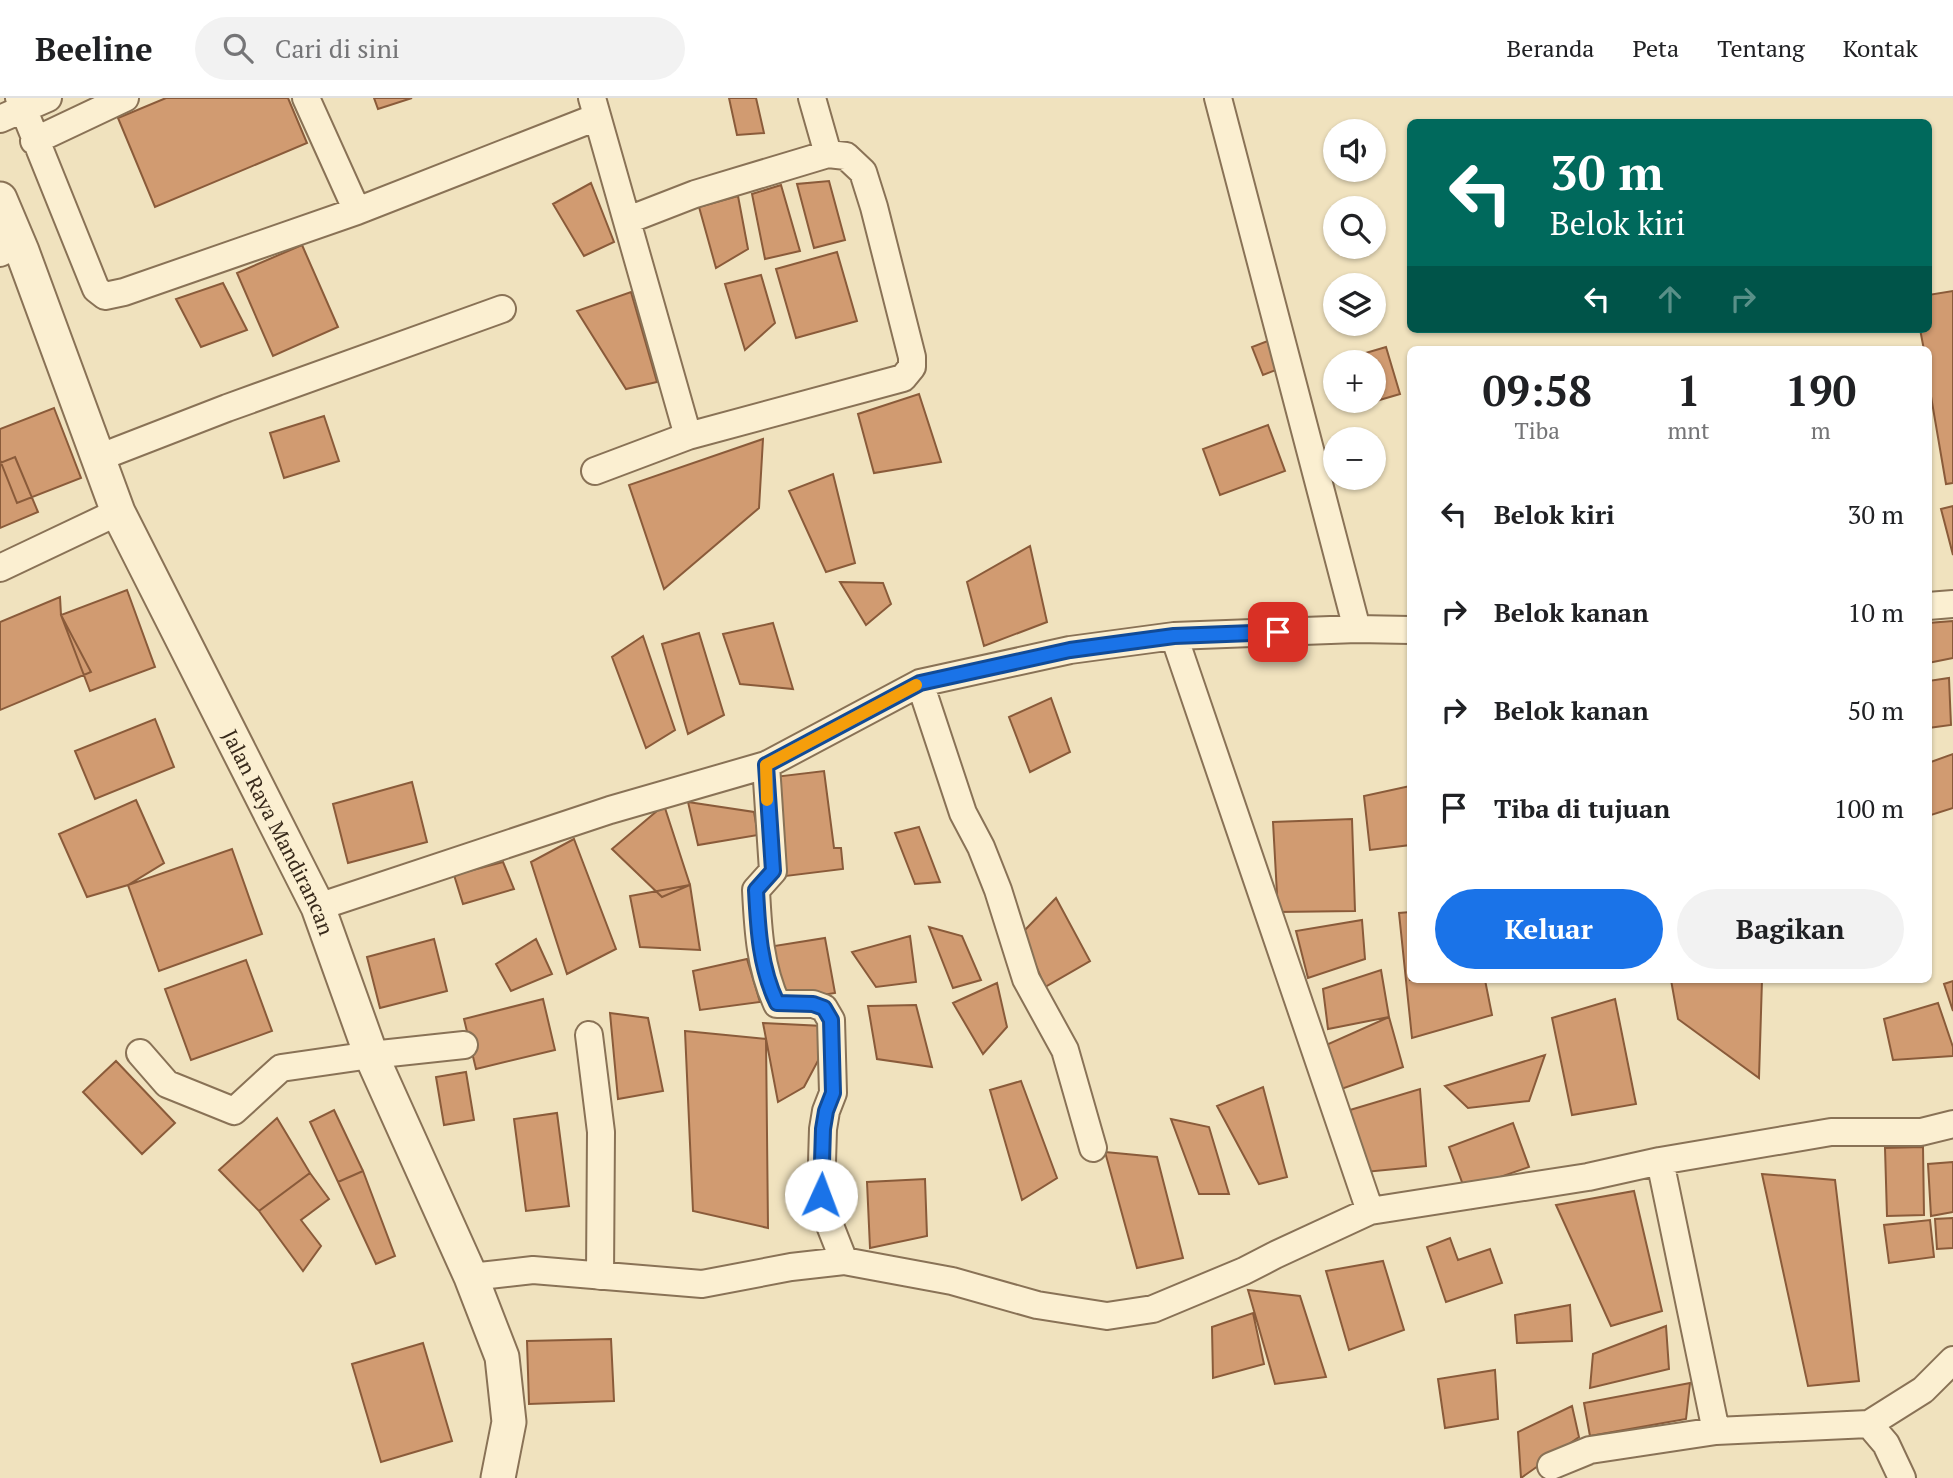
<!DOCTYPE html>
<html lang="id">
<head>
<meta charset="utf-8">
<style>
  :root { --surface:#fff; --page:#f2f2f2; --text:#202124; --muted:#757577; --line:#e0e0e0; --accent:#1a73e8 }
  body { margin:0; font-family:"PT Serif",serif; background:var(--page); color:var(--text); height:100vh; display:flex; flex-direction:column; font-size:26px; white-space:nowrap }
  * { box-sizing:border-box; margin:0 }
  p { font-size:23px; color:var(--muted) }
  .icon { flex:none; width:38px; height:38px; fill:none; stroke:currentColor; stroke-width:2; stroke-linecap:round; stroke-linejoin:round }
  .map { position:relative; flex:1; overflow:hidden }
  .details { position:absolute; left:1407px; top:248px; width:525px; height:637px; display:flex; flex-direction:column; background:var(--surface); border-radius:10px; box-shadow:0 2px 5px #0004 }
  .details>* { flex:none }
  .banner { position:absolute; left:1407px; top:21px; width:525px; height:214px; border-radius:10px; box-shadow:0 2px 5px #0004; background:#00695c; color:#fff; overflow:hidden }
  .fabs { position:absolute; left:1323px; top:21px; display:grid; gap:14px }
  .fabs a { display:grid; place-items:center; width:63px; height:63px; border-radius:50%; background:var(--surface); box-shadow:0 2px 5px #0004; font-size:35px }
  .pin { position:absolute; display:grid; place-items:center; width:60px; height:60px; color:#fff; margin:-30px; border-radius:14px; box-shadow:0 4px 10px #0006 }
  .me { position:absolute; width:77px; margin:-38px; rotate:2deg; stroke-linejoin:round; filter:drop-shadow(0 0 5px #0008) }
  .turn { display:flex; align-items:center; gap:24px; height:147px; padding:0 28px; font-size:32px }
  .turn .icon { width:91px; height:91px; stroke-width:2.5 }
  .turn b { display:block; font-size:49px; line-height:60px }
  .lanes { display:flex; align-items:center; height:66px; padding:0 28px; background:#0003; justify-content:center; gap:35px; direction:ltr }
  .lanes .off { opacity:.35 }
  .eta { display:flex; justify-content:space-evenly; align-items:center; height:119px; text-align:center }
  .eta b { font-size:42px; font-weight:700; line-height:49px }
  .action { display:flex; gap:14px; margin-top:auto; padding:14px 28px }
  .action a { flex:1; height:80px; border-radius:42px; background:var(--accent); color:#fff; font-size:28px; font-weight:700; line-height:80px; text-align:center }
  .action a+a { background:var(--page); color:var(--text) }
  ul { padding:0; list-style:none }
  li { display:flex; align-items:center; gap:21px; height:98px; padding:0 28px }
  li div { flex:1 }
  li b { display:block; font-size:26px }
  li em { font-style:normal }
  header { display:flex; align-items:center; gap:42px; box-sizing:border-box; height:98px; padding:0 35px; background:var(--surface); border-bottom:2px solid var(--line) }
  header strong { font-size:33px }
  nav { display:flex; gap:38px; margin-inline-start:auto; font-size:24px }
  .search { width:490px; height:63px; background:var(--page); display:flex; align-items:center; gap:18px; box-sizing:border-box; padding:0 24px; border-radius:38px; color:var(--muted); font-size:26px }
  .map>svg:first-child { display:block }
  .building { fill:#d19b71; stroke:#8a5b3a; stroke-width:2 }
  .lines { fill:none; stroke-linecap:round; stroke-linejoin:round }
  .minor-casing { stroke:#897256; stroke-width:30 }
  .tertiary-casing { stroke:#897256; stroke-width:37 }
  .minor { stroke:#fbefd1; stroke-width:26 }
  .tertiary { stroke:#fbefd1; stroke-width:33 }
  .route-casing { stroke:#114b97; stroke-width:18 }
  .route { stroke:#1a73e8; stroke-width:12 }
  .slow { stroke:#f59e0b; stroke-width:12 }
  .labels { text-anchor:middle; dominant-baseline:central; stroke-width:6; stroke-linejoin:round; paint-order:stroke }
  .street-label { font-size:21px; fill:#382a1b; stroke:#f7ecce }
</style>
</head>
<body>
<header>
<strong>Beeline</strong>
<div class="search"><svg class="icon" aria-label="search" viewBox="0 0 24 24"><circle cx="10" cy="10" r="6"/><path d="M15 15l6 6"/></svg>Cari di sini</div>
<nav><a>Beranda</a><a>Peta</a><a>Tentang</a><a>Kontak</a></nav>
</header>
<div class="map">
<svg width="1953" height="1380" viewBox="0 0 1953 1380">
  <rect width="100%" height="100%" fill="#f0e2be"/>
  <!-- building -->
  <path class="building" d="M166,0H288L307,45L155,109L118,20Z
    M374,0H412L378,11Z
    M729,0H756L764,35L737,37Z
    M829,83L845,142L814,150L797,86Z
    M591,85L614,144L584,158L553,106Z
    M781,87L800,153L765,161L752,96Z
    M738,98L748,151L716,170L699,109Z
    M302,147L338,229L273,258L237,175Z
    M837,154L857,223L796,240L776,171Z
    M761,177L775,225L745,252L725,186Z
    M223,185L247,232L201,249L176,201Z
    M1953,193V385L1946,386L1928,281V252H1924L1920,231H1928V197Z
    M631,194L657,284L626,291L577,213Z
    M1291,234L1294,265L1263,277L1252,249Z
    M1386,249L1400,296L1349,311L1347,303H1374V264H1335Z
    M919,296L941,364L874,375L858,316Z
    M54,310L81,380L17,405L0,362V331Z
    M324,318L339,363L284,380L270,335Z
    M1268,327L1285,373L1220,397L1203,351Z
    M763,341L759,410L664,491L629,387Z
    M15,359L38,414L0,430V365Z
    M833,376L855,465L826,474L789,393Z
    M1953,408V457L1941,411Z
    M1030,448L1047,524L984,548L967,484Z
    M840,484L883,485L891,506L866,527Z
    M127,492L155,569L90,593L61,517Z
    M60,499L61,517L91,574L0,612V524Z
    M1953,523V560L1928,565V525Z
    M773,525L793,591L740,586L723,536Z
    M699,535L724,617L688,636L662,546Z
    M643,538L675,632L646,650L612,559Z
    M1949,580L1951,627L1928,630V583Z
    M1051,600L1070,654L1030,674L1009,619Z
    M155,621L174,669L95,701L75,653Z
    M1953,656V710L1928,718V665Z
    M824,673L834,750H841L843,771L786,778L774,679Z
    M412,684L427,744L348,765L333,706Z
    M1410,688V747L1370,752L1364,698Z
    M136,702L164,765L128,787L87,799L59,736Z
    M688,704L754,714L758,737L698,747Z
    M664,707L690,787L662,799L612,751Z
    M1352,721L1355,813L1278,814L1273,724Z
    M919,729L940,784L915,786L895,735Z
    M574,741L616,851L567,876L531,764Z
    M232,751L262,836L159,873L128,787Z
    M503,764L514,791L463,806L454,777Z
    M690,787L700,852L640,849L630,798Z
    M1056,800L1090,863L1045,889L1022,835Z
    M1410,814V882H1485L1492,917L1412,940L1399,815Z
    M1362,822L1365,861L1308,880L1296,833Z
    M929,829L962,838L981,882L953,890Z
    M910,838L916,884L876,889L852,854Z
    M825,840L835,895L778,904L768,849Z
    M434,841L447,893L380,910L367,859Z
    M536,841L552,876L511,893L496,866Z
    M747,861L760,904L700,912L693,873Z
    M246,862L272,933L191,962L165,891Z
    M1381,872L1389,919L1328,931L1323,891Z
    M1671,882H1762L1759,980L1678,921Z
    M1953,883V913L1944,886Z
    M997,885L1007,929L983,956L953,905Z
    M543,901L555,952L476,971L464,921Z
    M1615,901L1636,1006L1572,1017L1552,920Z
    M1938,905L1953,949V958L1893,962L1884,921Z
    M916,907L932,969L877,961L868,908Z
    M610,915L648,920L663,993L618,1001Z
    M1389,919L1403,969L1333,994L1326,947Z
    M763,925L823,928L821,957L804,989L778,1004Z
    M685,933L766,941L768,1130L693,1113Z
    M1545,957L1529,1003L1468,1010L1445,988Z
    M116,963L175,1025L142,1056L83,994Z
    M466,974L474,1022L444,1027L436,979Z
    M1021,983L1057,1080L1022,1102L990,992Z
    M1263,989L1287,1079L1259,1086L1217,1008Z
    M1420,991L1426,1068L1365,1074L1350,1012Z
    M334,1012L363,1073L338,1084L310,1024Z
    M557,1015L569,1108L526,1113L514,1021Z
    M277,1020L310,1075L259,1113L219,1072Z
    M1171,1021L1209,1029L1229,1096H1199Z
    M1513,1025L1529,1069L1497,1080L1505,1099L1472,1111L1449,1049Z
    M1923,1049L1924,1117L1887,1118L1885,1050Z
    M1105,1054L1157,1059L1183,1160L1137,1170Z
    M1953,1064V1114L1931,1118L1928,1066Z
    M363,1073L395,1158L376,1166L338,1084Z
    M310,1075L329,1101L301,1122L321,1148L303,1173L259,1113Z
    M1762,1076L1835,1082L1859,1283L1808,1288Z
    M925,1081L927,1138L870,1150L867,1084Z
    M1634,1093L1662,1213L1611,1228L1556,1107Z
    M1953,1120V1150L1937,1151L1935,1121Z
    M1930,1122L1934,1159L1889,1165L1884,1127Z
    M1450,1140L1458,1162L1490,1151L1502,1185L1446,1204L1427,1149Z
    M1383,1163L1404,1232L1349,1252L1326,1173Z
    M1248,1192L1300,1198L1326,1279L1275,1286Z
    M1570,1207L1572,1243L1517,1245L1515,1217Z
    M1253,1215L1264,1266L1213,1280L1212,1229Z
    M1666,1228L1669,1271L1590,1290L1593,1256Z
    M611,1241L614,1303L529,1306L527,1243Z
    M423,1245L452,1343L381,1364L352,1266Z
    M1495,1272L1498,1321L1445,1330L1438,1281Z
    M1690,1285L1686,1321L1590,1338L1584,1305Z
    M1572,1308L1579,1339L1521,1380L1518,1334Z"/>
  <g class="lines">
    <!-- minor casing -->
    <g class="minor-casing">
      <path id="minor" d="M19,0L96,191L105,198L124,194L357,113L597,19
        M306,0L357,113
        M592,0L688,338
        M812,0L828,56
        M1218,0L1357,531
        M0,21L48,0
        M34,43L125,0
        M0,155L19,146
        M98,360L227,310L502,211
        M595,373L688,338L903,280L912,269V259L874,109L863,74L846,58L828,56L695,96L628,122
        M0,470L118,414
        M1928,508L1953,506
        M1174,538L1370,1113
        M920,585L963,715L981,749L998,792L1026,881L1065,952L1093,1050
        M766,667L773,773L756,792C758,832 760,869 777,906H813L824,910L831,922L833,995L826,1013L823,1031L821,1097L829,1125L844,1163
        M318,809L610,712L766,667L920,585L1070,552L1174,538L1357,531L1410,532
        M589,937L601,1034L600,1178
        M140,955L167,986L234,1013L281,970L371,957L464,947
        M1660,1063L1716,1333
        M471,1179L533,1172L702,1186L791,1169L844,1163L952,1183L1037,1207L1107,1218L1153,1211L1244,1173L1275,1157L1370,1113L1588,1079L1660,1063L1831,1034H1921L1953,1026
        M1869,1326L1886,1346L1902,1380
        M1551,1368L1590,1352L1716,1333L1869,1326L1923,1292L1953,1262"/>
    </g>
    <!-- tertiary casing -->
    <g class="tertiary-casing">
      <g id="tertiary">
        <path id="s1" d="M0,101L22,153L118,414L318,809L371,957L471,1179L502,1259L509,1324L498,1380"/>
      </g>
    </g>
    <!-- minor -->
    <use href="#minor" class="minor"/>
    <!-- tertiary -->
    <use href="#tertiary" class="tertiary"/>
  </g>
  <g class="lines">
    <!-- route casing -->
    <g class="route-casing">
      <path id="route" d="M821,1097L823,1031L826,1013L833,995L831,922L824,910L813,906L777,905C760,869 758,832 756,792L773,773L766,667L920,585L1070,552L1174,538L1278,534"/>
    </g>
    <!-- route -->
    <use href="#route" class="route"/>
    <!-- slow -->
    <path class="slow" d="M767,702L766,667L916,587"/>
  </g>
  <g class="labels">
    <!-- street labels -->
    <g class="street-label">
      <text stroke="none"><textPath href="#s1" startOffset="693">Jalan Raya Mandirancan</textPath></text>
    </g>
  </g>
</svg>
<div class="fabs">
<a><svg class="icon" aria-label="sound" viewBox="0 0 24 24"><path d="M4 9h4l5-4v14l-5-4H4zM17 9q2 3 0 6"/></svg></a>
<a><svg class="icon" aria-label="search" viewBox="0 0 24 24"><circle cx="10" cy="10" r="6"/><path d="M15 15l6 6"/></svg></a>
<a><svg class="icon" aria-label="layers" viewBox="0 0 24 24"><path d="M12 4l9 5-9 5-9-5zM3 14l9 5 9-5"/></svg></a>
<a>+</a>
<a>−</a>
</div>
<div class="pin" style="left:1278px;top:534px;background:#d93025"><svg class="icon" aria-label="arrive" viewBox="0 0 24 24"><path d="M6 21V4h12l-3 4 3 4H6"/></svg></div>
<svg class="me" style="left:821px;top:1097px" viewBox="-20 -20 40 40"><circle r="19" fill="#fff"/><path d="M0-13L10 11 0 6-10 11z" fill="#1a73e8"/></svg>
<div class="banner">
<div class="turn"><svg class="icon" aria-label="left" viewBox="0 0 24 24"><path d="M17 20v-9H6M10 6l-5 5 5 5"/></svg><div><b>30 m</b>Belok kiri</div></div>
<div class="lanes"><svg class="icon" aria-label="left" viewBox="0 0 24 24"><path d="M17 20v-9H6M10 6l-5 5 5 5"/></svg><svg class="icon off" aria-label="ahead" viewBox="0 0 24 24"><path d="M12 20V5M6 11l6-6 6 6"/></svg><svg class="icon off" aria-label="right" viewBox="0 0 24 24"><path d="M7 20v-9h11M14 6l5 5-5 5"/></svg></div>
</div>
<section class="details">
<div class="eta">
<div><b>09:58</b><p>Tiba</p></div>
<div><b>1</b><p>mnt</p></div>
<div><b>190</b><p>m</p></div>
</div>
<ul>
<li><svg class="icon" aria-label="left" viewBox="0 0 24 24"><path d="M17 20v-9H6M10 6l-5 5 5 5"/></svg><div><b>Belok kiri</b></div><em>30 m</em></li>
<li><svg class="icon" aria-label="right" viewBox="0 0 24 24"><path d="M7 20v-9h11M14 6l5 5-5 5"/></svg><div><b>Belok kanan</b></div><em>10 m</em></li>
<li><svg class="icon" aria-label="right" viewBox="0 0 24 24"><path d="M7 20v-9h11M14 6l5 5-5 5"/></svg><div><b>Belok kanan</b></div><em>50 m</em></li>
<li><svg class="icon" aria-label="arrive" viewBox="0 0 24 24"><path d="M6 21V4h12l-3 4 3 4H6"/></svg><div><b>Tiba di tujuan</b></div><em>100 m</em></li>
</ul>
<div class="action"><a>Keluar</a><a>Bagikan</a></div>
</section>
</div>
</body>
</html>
